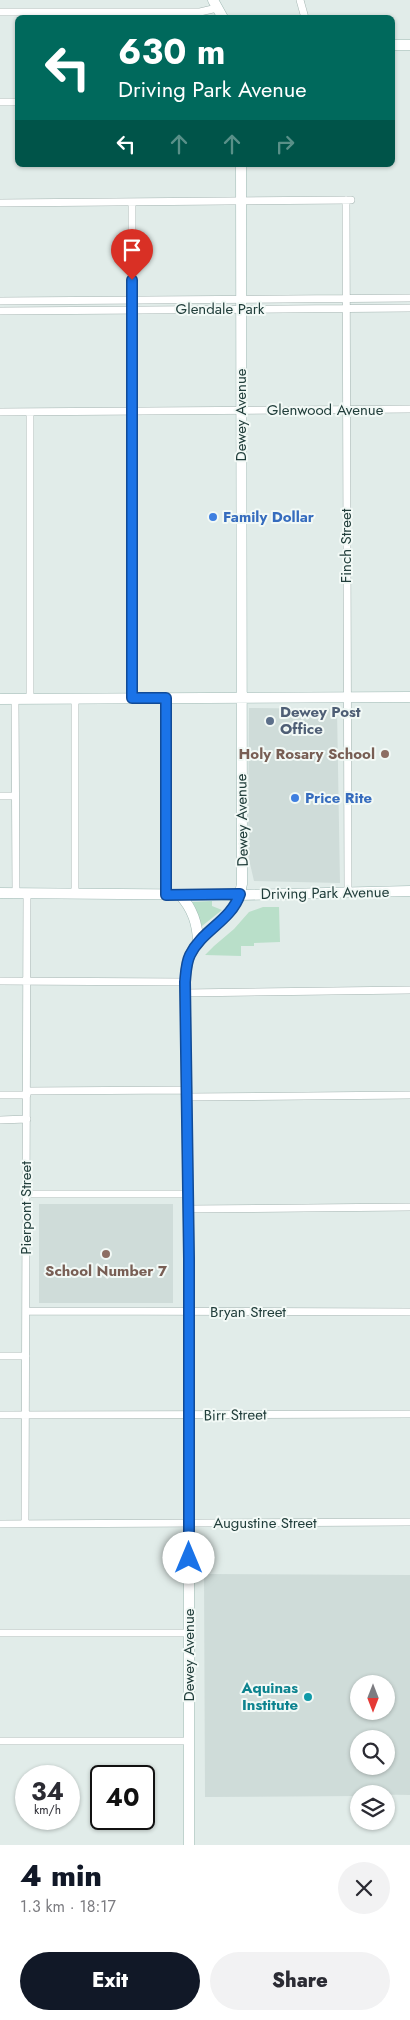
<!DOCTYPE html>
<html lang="en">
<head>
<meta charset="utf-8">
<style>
  :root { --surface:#fff; --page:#f2f2f3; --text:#2b2b33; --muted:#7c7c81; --accent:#111827 }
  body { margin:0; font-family:Jost,sans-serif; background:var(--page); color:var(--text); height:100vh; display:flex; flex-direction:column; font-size:19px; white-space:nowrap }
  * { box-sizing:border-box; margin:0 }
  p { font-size:16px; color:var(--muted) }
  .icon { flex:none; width:28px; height:28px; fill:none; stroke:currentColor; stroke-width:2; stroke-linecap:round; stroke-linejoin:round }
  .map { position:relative; height:1845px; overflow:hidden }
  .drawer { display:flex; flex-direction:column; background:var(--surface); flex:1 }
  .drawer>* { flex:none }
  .banner { position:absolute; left:15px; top:15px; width:380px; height:152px; border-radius:8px; box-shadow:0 1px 4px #0004; background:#00695c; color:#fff; overflow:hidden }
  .needle { width:32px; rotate:180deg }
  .controls { position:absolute; left:350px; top:1675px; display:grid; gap:10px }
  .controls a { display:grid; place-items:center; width:45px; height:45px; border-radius:50%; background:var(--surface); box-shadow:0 1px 4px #0004; font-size:25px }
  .speed { position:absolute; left:15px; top:1765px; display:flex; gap:10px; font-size:25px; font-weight:700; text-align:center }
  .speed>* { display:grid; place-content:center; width:65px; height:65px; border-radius:50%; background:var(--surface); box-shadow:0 1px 4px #0004; line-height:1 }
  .speed small { font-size:12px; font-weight:400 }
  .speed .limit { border:2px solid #111; border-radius:8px; background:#fff; color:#111 }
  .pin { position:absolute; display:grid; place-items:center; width:42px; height:42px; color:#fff; margin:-51px -21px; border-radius:50% 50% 50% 0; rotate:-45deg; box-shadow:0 0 5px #0007 }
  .pin .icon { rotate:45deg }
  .me { position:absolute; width:55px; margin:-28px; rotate:0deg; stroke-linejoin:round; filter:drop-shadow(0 0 4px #0008) }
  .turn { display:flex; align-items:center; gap:18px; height:105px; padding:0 20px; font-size:22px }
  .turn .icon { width:65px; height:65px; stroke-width:2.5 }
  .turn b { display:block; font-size:35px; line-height:42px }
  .lanes { display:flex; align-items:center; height:48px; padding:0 20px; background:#0003; justify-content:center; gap:25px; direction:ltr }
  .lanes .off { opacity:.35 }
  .round { display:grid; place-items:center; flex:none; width:52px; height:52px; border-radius:26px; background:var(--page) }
  .summary { display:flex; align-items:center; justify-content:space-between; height:85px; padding:0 20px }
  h1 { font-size:30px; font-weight:800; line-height:38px; color:var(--accent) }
  .button { display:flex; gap:10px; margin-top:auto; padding:10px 20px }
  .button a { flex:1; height:58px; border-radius:30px; background:var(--accent); color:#fff; font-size:20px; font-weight:800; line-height:58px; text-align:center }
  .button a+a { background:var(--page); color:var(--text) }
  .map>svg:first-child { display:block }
  .built { fill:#cfdcd9; fill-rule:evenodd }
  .green { fill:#b9dfc9 }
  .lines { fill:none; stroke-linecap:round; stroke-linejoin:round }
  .street-casing { stroke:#a4b4b1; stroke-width:8 }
  .secondary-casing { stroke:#9fb9b4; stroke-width:11 }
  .street { stroke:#fff; stroke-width:7 }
  .secondary { stroke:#fff; stroke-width:10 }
  .route-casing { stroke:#114b97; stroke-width:12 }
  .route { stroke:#1a73e8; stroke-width:9 }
  .shop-dot { fill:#3f7fe0; stroke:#f2f9f6; stroke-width:2 }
  .service-dot { fill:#5c6f8a; stroke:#f2f9f6; stroke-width:2 }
  .education-dot { fill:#8d6e63; stroke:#f2f9f6; stroke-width:2 }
  .culture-dot { fill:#0f9aa8; stroke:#f2f9f6; stroke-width:2 }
  .labels { text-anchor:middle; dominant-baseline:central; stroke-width:4; stroke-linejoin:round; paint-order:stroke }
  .street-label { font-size:15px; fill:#213e3b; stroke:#f2f9f6 }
  .shop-label { font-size:15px; font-weight:bold; fill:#366cbe; stroke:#f2f9f6; text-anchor:start }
  .service-label { font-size:15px; font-weight:bold; fill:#4e5e75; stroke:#f2f9f6; text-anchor:start }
  .education-label { font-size:15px; font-weight:bold; fill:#785e54; stroke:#f2f9f6; text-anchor:end }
  .culture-label { font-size:15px; font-weight:bold; fill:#0d838f; stroke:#f2f9f6; text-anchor:end }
</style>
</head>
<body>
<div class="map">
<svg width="410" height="1845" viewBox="0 0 410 1845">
  <rect width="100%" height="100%" fill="#e1ece9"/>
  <!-- built -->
  <path class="built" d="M249,708L337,709L340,883L254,881L248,855Z
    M39,1204H173V1303H39Z
    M204,1574L410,1575V1795L359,1794V1796L205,1797ZM359,1684H386V1711H359ZM359,1739H386V1766H359Z"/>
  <!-- green -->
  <path class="green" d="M212,901V906L222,910L202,926L192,902Z
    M263,907H279L280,942L254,943V946H241V956L205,955L214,946L234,929L249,912Z"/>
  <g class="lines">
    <!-- street casing -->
    <g class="street-casing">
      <path id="street" d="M300,0L305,18
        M0,12H200L217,8
        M0,102H18
        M346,200L348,892
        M132,202V698
        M0,203L351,200
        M0,301L410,298
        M0,311L410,308
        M0,412L410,409
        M30,412V699
        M15,699L16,893
        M75,699V893
        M0,796H15
        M166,895V698
        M0,981L185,982
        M185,993L410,990
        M27,1091L187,1090
        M0,1095H27
        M187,1097L410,1095
        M0,1120L27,1119
        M26,1194H189
        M189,1209L410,1207
        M26,1311L410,1312
        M0,1356H26
        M0,1415L410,1414
        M0,1524L410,1522
        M25,1524L27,893
        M0,1633H189
        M0,1741H189"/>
    </g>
    <!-- secondary casing -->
    <g class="secondary-casing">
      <path id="secondary" d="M213,0L223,18
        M392,45H410
        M0,699L410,697
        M0,893L240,895L410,891
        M180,895C193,909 198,924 198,943
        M189,1845V1257L185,982C186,972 186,963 190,955C204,924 235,924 242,884L241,165"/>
    </g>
    <!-- street -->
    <use href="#street" class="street"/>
    <!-- secondary -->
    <use href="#secondary" class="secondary"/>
  </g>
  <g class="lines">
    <!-- route casing -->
    <g class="route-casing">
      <path id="route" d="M132,280V698H166V895L240,894C231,921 202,930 190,955C186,963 186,972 185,982L189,1258V1558"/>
    </g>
    <!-- route -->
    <use href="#route" class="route"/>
  </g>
  <!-- markers -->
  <g class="shop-dot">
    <circle cx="213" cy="517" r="5"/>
    <circle cx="295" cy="798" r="5"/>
  </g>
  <circle class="service-dot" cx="270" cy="721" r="5"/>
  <g class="education-dot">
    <circle cx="385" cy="754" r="5"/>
    <circle cx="106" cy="1254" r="5"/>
  </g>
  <circle class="culture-dot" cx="308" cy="1697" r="5"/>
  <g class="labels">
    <!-- street labels -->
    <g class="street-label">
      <text x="220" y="309">Glendale Park</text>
      <text x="325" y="410">Glenwood Avenue</text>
      <text transform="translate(241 415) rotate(-90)">Dewey Avenue</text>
      <text transform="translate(346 546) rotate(-90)">Finch Street</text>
      <text transform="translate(242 820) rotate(-91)">Dewey Avenue</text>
      <text transform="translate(325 893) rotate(-1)">Driving Park Avenue</text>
      <text transform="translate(26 1208) rotate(-90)">Pierpont Street</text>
      <text x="248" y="1312">Bryan Street</text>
      <text transform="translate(235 1415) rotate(-1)">Birr Street</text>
      <text x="265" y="1523">Augustine Street</text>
      <text transform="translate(189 1655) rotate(-90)">Dewey Avenue</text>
    </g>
    <!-- shop labels -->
    <g class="shop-label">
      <text x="223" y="517">Family Dollar</text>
      <text x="305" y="798">Price Rite</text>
    </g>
    <!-- service labels -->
    <g class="service-label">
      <text x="280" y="712">Dewey Post<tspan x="280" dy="17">Office</tspan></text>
    </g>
    <!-- education labels -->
    <g class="education-label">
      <text x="375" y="754">Holy Rosary School</text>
      <text x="106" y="1271" text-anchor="middle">School Number 7</text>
    </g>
    <!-- culture labels -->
    <g class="culture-label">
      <text x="298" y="1688">Aquinas<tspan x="298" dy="17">Institute</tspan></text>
    </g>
  </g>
</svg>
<div class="controls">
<a><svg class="needle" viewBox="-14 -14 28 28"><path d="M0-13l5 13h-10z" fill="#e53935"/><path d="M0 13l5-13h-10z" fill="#7c7c81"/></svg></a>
<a><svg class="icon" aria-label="search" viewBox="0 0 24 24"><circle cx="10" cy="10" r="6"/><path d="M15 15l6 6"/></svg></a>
<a><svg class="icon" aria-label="layers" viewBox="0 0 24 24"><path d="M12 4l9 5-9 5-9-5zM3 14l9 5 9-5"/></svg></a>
</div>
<div class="speed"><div>34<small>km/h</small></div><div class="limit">40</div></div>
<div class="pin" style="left:132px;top:280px;background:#d93025"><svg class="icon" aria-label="arrive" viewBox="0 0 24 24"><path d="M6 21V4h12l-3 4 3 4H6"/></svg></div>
<svg class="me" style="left:189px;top:1558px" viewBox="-20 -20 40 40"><circle r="19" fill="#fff"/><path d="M0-13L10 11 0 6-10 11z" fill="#1a73e8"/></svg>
<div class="banner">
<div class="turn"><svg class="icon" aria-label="left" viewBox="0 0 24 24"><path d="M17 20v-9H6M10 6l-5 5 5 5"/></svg><div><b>630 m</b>Driving Park Avenue</div></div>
<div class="lanes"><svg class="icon" aria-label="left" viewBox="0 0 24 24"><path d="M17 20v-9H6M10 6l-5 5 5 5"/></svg><svg class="icon off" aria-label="ahead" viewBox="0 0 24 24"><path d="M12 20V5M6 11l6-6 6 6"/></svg><svg class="icon off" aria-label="ahead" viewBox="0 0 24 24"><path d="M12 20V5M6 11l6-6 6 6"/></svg><svg class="icon off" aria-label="right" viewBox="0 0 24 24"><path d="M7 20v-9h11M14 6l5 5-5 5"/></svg></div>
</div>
</div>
<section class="drawer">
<div class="summary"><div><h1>4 min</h1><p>1.3 km · 18:17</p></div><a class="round"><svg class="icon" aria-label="close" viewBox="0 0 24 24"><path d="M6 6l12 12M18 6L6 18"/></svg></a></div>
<div class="button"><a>Exit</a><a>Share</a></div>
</section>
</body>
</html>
